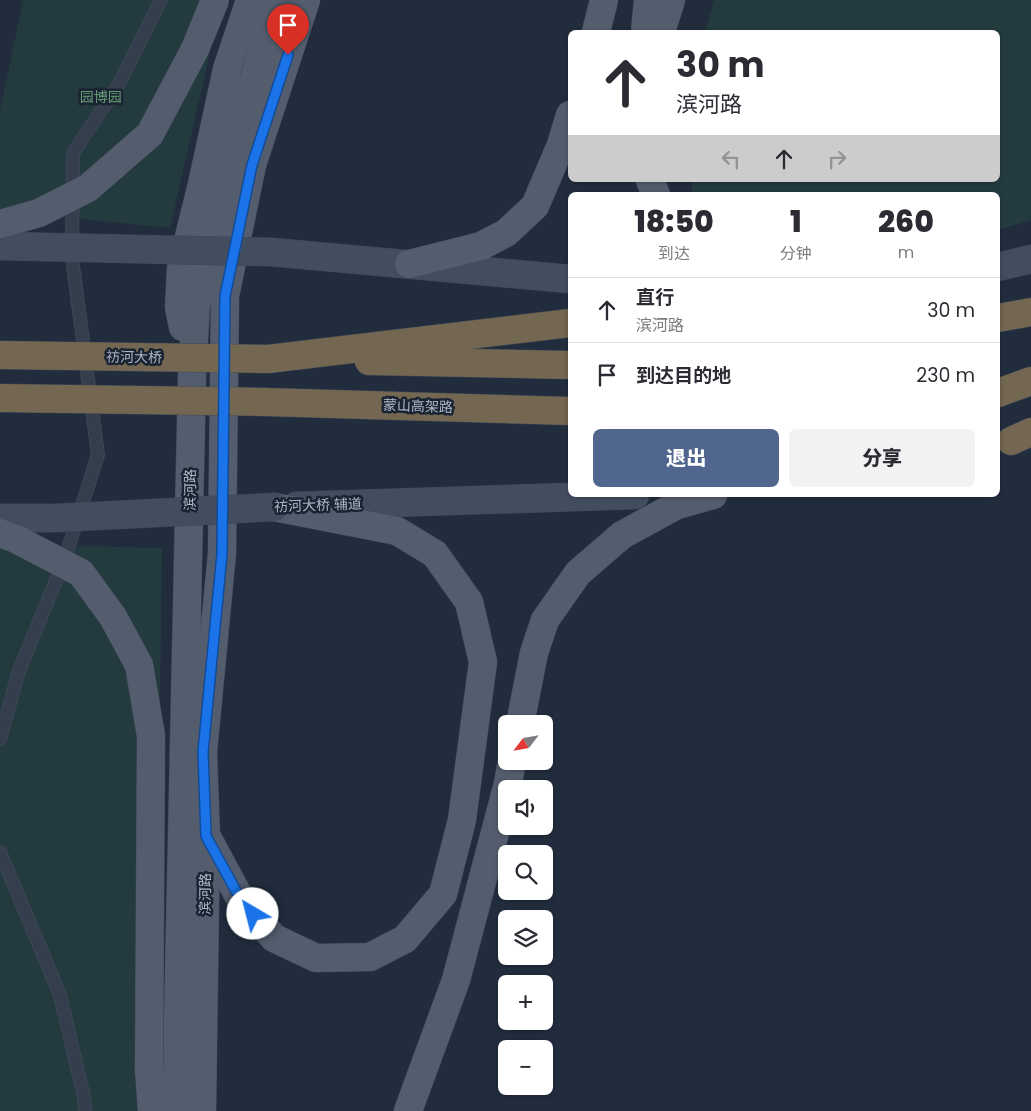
<!DOCTYPE html>
<html lang="zh">
<head>
<meta charset="utf-8">
<style>
  :root { --surface:#fff; --page:#f2f2f3; --text:#2b2b33; --muted:#7c7c81; --line:#e1e1e2; --accent:#51668e }
  body { margin:0; font-family:Poppins,"Noto Sans SC",sans-serif; background:var(--page); color:var(--text); height:100vh; display:flex; flex-direction:column; font-size:19px; white-space:nowrap }
  * { box-sizing:border-box; margin:0 }
  p { font-size:16px; color:var(--muted) }
  .icon { flex:none; width:28px; height:28px; fill:none; stroke:currentColor; stroke-width:2; stroke-linecap:round; stroke-linejoin:round }
  .map { position:relative; flex:1; overflow:hidden }
  .drawer { position:absolute; left:568px; top:192px; width:432px; height:305px; display:flex; flex-direction:column; background:var(--surface); border-radius:8px; box-shadow:0 1px 4px #0004 }
  .drawer>* { flex:none }
  .hud { position:absolute; left:568px; top:30px; width:432px; height:152px; border-radius:8px; box-shadow:0 1px 4px #0004; background:#fff; color:var(--text); overflow:hidden }
  .needle { width:32px; rotate:239deg }
  .fabs { position:absolute; left:498px; top:715px; display:grid; gap:10px }
  .fabs a { display:grid; place-items:center; width:55px; height:55px; border-radius:8px; background:var(--surface); box-shadow:0 1px 4px #0004; font-size:25px }
  .pin { position:absolute; display:grid; place-items:center; width:42px; height:42px; color:#fff; margin:-51px -21px; border-radius:50% 50% 50% 0; rotate:-45deg; box-shadow:0 0 5px #0007 }
  .pin .icon { rotate:45deg }
  .me { position:absolute; width:55px; margin:-28px; rotate:323deg; stroke-linejoin:round; filter:drop-shadow(0 0 4px #0008) }
  .turn { display:flex; align-items:center; gap:18px; height:105px; padding:0 25px; font-size:22px }
  .turn .icon { width:65px; height:65px; stroke-width:2.5 }
  .turn b { display:block; font-size:35px; line-height:42px }
  .lanes { display:flex; align-items:center; height:48px; padding:0 25px; background:#0003; justify-content:center; gap:25px; direction:ltr }
  .lanes .off { opacity:.35 }
  .eta { display:flex; justify-content:space-evenly; align-items:center; height:85px; text-align:center }
  .eta b { font-size:30px; font-weight:800; line-height:35px }
  .action { display:flex; gap:10px; margin-top:auto; padding:10px 25px }
  .action a { flex:1; height:58px; border-radius:8px; background:var(--accent); color:#fff; font-size:20px; font-weight:800; line-height:58px; text-align:center }
  .action a+a { background:var(--page); color:var(--text) }
  ul { padding:0; list-style:none }
  li { display:flex; align-items:center; gap:15px; height:65px; padding:0 25px; border-top:1px solid var(--line) }
  li div { flex:1 }
  li b { display:block; font-size:19px }
  li em { font-style:normal }
  .map>svg:first-child { display:block }
  .green { fill:#233a3e }
  .lines { fill:none; stroke-linecap:round; stroke-linejoin:round }
  .lane-casing { stroke:#3e4756; stroke-width:14 }
  .secondary-casing { stroke:#3e4756; stroke-width:29 }
  .primary-casing { stroke:#3e4756; stroke-width:29 }
  .highway-casing { stroke:#404958; stroke-width:29 }
  .lane { stroke:#353e4d; stroke-width:12 }
  .secondary { stroke:#434d60; stroke-width:28 }
  .primary { stroke:#535d6d; stroke-width:28 }
  .highway { stroke:#736751; stroke-width:28 }
  .secondary-bridge-casing { stroke:#3e4756; stroke-width:29; stroke-linecap:butt }
  .primary-bridge-casing { stroke:#3e4756; stroke-width:29; stroke-linecap:butt }
  .highway-bridge-casing { stroke:#404958; stroke-width:29; stroke-linecap:butt }
  .secondary-bridge { stroke:#434d60; stroke-width:28 }
  .primary-bridge { stroke:#535d6d; stroke-width:28 }
  .highway-bridge { stroke:#736751; stroke-width:28 }
  .route-casing { stroke:#114b97; stroke-width:12 }
  .route { stroke:#1a73e8; stroke-width:9 }
  .labels { text-anchor:middle; dominant-baseline:central; stroke-width:5; stroke-linejoin:round; paint-order:stroke }
  .park-label { font-size:14px; fill:#669b74; stroke:#1a2332 }
  .street-label { font-size:14px; fill:#b0b9c9; stroke:#1a2332 }
</style>
</head>
<body>
<div class="map">
<svg width="1031" height="1111" viewBox="0 0 1031 1111">
  <rect width="100%" height="100%" fill="#212c3d"/>
  <!-- green -->
  <path class="green" d="M23,0H222L170,228L0,211V111Z
    M714,0H1031V220L998,230V195H694L692,191V180H998V32H705Z
    M0,544L162,548L155,1111H0Z"/>
  <g class="lines">
    <!-- lane casing -->
    <g class="lane-casing">
      <path id="lane" d="M0,739L19,671L64,561L98,455L72,258L73,153L120,82L161,0
        M0,852L60,995L84,1097L85,1111"/>
    </g>
    <!-- secondary casing -->
    <g class="secondary-casing">
      <path id="secondary" d="M271,252L570,279
        M998,267L1031,259
        M296,506L635,495"/>
    </g>
    <!-- primary casing -->
    <g class="primary-casing">
      <path id="primary" d="M596,32L604,0
        M645,32L648,0
        M661,32L671,0
        M650,180L656,195
        M409,264L481,246L506,233L535,206L561,145L570,115
        M183,327L179,307L181,269L202,184L227,69L250,0
        M520,724L534,653L545,620L578,573L622,535L677,505L713,495
        M507,789L512,761
        M207,837L242,902L274,938L316,958L370,957L405,939L443,894L462,820L483,662L469,602L435,554L397,531L274,507
        M149,1070L152,1111
        M176,1111L192,377L196,304L249,94L279,0
        M202,1111L206,836L203,752L222,553L225,296L252,165L306,0
        M408,1111L456,980L506,791"/>
    </g>
    <!-- highway casing -->
    <g class="highway-casing">
      <path id="highway" d="M998,318L1031,312
        M268,359L570,323
        M369,361L570,365
        M998,393L1031,381
        M265,402L570,411
        M1011,441L1031,432"/>
    </g>
    <!-- lane -->
    <use href="#lane" class="lane"/>
    <!-- secondary -->
    <use href="#secondary" class="secondary"/>
    <!-- primary -->
    <use href="#primary" class="primary"/>
    <!-- highway -->
    <use href="#highway" class="highway"/>
    <!-- secondary-bridge casing -->
    <g class="secondary-bridge-casing">
      <path id="secondary-bridge" d="M0,246L271,252
        M0,518H56L274,507"/>
    </g>
    <!-- primary-bridge casing -->
    <g class="primary-bridge-casing">
      <path id="primary-bridge" d="M0,224L39,213L88,188L150,134L195,49L215,0
        M0,533L16,539L81,573L113,617L139,665L151,736L149,1070"/>
    </g>
    <!-- highway-bridge casing -->
    <g class="highway-bridge-casing">
      <path id="highway-bridge" d="M0,355L268,359
        M0,398L265,402"/>
    </g>
    <!-- secondary-bridge -->
    <use href="#secondary-bridge" class="secondary-bridge"/>
    <!-- primary-bridge -->
    <use href="#primary-bridge" class="primary-bridge"/>
    <!-- highway-bridge -->
    <use href="#highway-bridge" class="highway-bridge"/>
  </g>
  <g class="lines">
    <!-- route casing -->
    <g class="route-casing">
      <path id="route" d="M253,914L242,902L206,836L203,752L222,554L225,296L252,165L288,55"/>
    </g>
    <!-- route -->
    <use href="#route" class="route"/>
  </g>
  <g class="labels">
    <!-- park labels -->
    <g class="park-label">
      <text x="101" y="97">园博园</text>
    </g>
    <!-- street labels -->
    <g class="street-label">
      <text transform="translate(134 357) rotate(1)">祊河大桥</text>
      <text transform="translate(418 406) rotate(2)">蒙山高架路</text>
      <text transform="translate(190 490) rotate(-89)">滨河路</text>
      <text transform="translate(318 505) rotate(-2)">祊河大桥 辅道</text>
      <text transform="translate(205 894) rotate(-89)">滨河路</text>
    </g>
  </g>
</svg>
<div class="fabs">
<a><svg class="needle" viewBox="-14 -14 28 28"><path d="M0-13l5 13h-10z" fill="#e53935"/><path d="M0 13l5-13h-10z" fill="#7c7c81"/></svg></a>
<a><svg class="icon" aria-label="sound" viewBox="0 0 24 24"><path d="M4 9h4l5-4v14l-5-4H4zM17 9q2 3 0 6"/></svg></a>
<a><svg class="icon" aria-label="search" viewBox="0 0 24 24"><circle cx="10" cy="10" r="6"/><path d="M15 15l6 6"/></svg></a>
<a><svg class="icon" aria-label="layers" viewBox="0 0 24 24"><path d="M12 4l9 5-9 5-9-5zM3 14l9 5 9-5"/></svg></a>
<a>+</a>
<a>−</a>
</div>
<div class="pin" style="left:288px;top:55px;background:#d93025"><svg class="icon" aria-label="arrive" viewBox="0 0 24 24"><path d="M6 21V4h12l-3 4 3 4H6"/></svg></div>
<svg class="me" style="left:253px;top:914px" viewBox="-20 -20 40 40"><circle r="19" fill="#fff"/><path d="M0-13L10 11 0 6-10 11z" fill="#1a73e8"/></svg>
<div class="hud">
<div class="turn"><svg class="icon" aria-label="ahead" viewBox="0 0 24 24"><path d="M12 20V5M6 11l6-6 6 6"/></svg><div><b>30 m</b>滨河路</div></div>
<div class="lanes"><svg class="icon off" aria-label="left" viewBox="0 0 24 24"><path d="M17 20v-9H6M10 6l-5 5 5 5"/></svg><svg class="icon" aria-label="ahead" viewBox="0 0 24 24"><path d="M12 20V5M6 11l6-6 6 6"/></svg><svg class="icon off" aria-label="right" viewBox="0 0 24 24"><path d="M7 20v-9h11M14 6l5 5-5 5"/></svg></div>
</div>
<section class="drawer">
<div class="eta">
<div><b>18:50</b><p>到达</p></div>
<div><b>1</b><p>分钟</p></div>
<div><b>260</b><p>m</p></div>
</div>
<ul>
<li><svg class="icon" aria-label="ahead" viewBox="0 0 24 24"><path d="M12 20V5M6 11l6-6 6 6"/></svg><div><b>直行</b><p>滨河路</p></div><em>30 m</em></li>
<li><svg class="icon" aria-label="arrive" viewBox="0 0 24 24"><path d="M6 21V4h12l-3 4 3 4H6"/></svg><div><b>到达目的地</b></div><em>230 m</em></li>
</ul>
<div class="action"><a>退出</a><a>分享</a></div>
</section>
</div>
</body>
</html>
